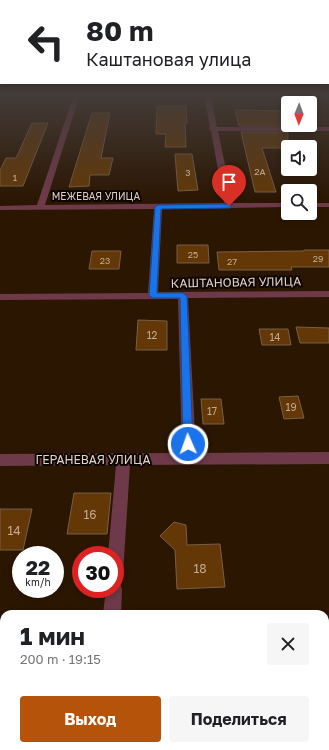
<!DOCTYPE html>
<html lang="ru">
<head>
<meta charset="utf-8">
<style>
  :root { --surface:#fff; --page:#f6f6f6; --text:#202124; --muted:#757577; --accent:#b45309 }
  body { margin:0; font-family:"Golos Text",sans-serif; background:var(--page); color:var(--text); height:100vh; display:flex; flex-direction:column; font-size:15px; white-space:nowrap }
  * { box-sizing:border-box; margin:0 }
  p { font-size:13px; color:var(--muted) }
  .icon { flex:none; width:22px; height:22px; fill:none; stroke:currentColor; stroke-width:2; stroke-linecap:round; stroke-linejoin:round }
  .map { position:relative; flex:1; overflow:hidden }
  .panel { position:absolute; left:0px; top:610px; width:329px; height:140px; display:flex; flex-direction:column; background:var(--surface); border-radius:12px 12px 0 0; box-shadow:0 2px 6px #0003 }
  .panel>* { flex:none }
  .top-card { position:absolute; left:0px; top:0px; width:329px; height:84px; box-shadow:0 2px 6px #0003; background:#fff; color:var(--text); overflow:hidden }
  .needle { width:26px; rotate:181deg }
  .buttons { position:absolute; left:281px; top:96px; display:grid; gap:8px }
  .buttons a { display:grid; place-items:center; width:36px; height:36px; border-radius:4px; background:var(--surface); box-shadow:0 2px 6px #0003; font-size:20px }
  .speed { position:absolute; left:12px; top:546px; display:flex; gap:8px; font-size:20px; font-weight:700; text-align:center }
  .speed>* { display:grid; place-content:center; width:52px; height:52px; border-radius:50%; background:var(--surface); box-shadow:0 2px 6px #0003; line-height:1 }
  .speed small { font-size:10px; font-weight:400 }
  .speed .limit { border:6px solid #d22; background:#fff; color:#111 }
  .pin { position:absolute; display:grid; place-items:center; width:34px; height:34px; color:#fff; margin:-41px -17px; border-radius:50% 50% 50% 0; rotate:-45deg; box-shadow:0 0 4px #0007 }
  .pin .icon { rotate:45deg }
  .me { position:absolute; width:44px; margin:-22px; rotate:358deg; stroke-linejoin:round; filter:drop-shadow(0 0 3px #0008) }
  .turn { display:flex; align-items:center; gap:14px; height:84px; padding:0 20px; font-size:18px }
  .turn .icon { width:52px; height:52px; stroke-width:2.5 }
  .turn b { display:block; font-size:28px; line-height:34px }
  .round { display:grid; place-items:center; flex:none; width:42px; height:42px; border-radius:4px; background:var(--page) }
  .summary { display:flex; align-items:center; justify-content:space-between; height:68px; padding:0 20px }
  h1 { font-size:24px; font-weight:700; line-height:30px }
  .cta { display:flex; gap:8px; margin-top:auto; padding:8px 20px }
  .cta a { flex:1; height:46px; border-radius:4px; background:var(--accent); color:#fff; font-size:16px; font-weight:700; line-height:46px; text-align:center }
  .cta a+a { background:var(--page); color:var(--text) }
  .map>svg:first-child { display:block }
  .building { fill:#633806; stroke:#795f48 }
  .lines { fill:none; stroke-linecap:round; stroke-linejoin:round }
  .minor { fill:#6e3a4a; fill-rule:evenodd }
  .route { fill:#1a73e8; stroke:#114b97 }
  .labels { text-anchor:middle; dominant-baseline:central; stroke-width:4; stroke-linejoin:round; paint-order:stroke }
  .far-number-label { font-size:9px; fill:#c1ab94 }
  .far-street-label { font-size:10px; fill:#e0d1c4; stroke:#0d0501 }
  .number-label { font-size:10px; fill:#c1ab94 }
  .street-label { font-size:12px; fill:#e0d1c4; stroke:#0d0501 }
  .near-number-label { font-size:12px; fill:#c1ab94 }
</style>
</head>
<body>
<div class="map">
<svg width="329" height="750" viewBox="0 0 329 750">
  <rect width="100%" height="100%" fill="#2b1602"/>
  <!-- building -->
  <path class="building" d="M157,106H186L187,123H185L186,147H165L166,134H156Z
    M235,110L288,111V126H239Z
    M92,113H110L101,158H113L109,175H90L89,186L69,187Z
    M32,123H48L23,186H0V170L6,158H16Z
    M241,132H288V148H262L276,192H255Z
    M175,154H192L198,190L178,191Z
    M177,245H208L209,263H177Z
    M304,250H329V267H291L292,270H219L217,252L304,251Z
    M92,251H121L119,269H89Z
    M138,320L167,321V350H136Z
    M296,327L329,328V343H300Z
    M259,329H288L291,345H262Z
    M298,396L304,418L284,419L279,397Z
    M201,399H221L224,424H203Z
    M74,493H111L107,534H67Z
    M0,509H32L23,550H0Z
    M174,522L186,525L187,545L220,544L225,587L177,589L175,550L160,536Z"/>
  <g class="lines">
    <!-- minor -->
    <path class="minor" d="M74,94H80L45,205L224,203L211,131L209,129L210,127L204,94H210L217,127H329V131H218L233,203H288V207L162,209L158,292L329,291V297L188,298L196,453L329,452V464L130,465L123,574L121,580L116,582L120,583L122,589L121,614H103L106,589H115V555H108L116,465L0,466V454L182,453L178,299L0,300V294L148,293L154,209L0,210V206L37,205Z
      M310,203H329V207H310Z
      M93,746H113V750H93Z"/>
  </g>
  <!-- sky -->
  <linearGradient id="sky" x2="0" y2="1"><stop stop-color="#180c01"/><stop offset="0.47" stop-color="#443c39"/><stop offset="1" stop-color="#443c39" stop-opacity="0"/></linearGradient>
  <rect width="329" height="200" fill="url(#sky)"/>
  <!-- route -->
  <path class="route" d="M229,204L231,205V208L161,209L157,293H183L187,296L193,444L192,447L188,448L185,447L183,444L180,298H153L149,296L155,207L158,205Z"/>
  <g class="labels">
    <!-- far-number labels -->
    <g class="far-number-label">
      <text x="260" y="171">2А</text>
      <text x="188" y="172">3</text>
      <text x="15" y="177">1</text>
      <text x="193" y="254">25</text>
      <text x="318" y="258">29</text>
      <text x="105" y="260">23</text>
      <text x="232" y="261">27</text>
    </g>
    <!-- far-street labels -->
    <g class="far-street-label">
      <text x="96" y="196">МЕЖЕВАЯ УЛИЦА</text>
    </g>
    <!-- number labels -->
    <g class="number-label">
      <text x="152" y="335">12</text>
      <text x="275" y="337">14</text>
      <text x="291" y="407">19</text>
      <text x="212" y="411">17</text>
    </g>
    <!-- street labels -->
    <g class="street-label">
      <text transform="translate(236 282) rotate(-1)">КАШТАНОВАЯ УЛИЦА</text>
      <text x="93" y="459">ГЕРАНЕВАЯ УЛИЦА</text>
    </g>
    <!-- near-number labels -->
    <g class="near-number-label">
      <text x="90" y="514">16</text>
      <text x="14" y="530">14</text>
      <text x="200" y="568">18</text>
    </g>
  </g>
</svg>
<div class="buttons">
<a><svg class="needle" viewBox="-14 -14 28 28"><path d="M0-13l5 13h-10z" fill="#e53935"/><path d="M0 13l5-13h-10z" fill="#757577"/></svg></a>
<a><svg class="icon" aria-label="sound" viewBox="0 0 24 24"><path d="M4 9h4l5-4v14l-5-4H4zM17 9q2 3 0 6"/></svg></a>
<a><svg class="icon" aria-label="search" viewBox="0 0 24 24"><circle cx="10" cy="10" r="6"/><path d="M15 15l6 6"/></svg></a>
</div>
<div class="speed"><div>22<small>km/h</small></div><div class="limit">30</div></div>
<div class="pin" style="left:229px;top:206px;background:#d93025"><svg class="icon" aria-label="arrive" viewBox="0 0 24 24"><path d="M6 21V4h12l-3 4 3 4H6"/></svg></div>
<svg class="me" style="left:188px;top:444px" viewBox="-20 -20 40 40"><circle r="17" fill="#1a73e8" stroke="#fff" stroke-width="3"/><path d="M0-11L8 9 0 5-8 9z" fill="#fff"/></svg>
<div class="top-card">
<div class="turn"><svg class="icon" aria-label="left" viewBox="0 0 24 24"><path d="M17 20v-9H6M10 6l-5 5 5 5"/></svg><div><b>80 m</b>Каштановая улица</div></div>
</div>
<section class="panel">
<div class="summary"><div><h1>1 мин</h1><p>200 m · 19:15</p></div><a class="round"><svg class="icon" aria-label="close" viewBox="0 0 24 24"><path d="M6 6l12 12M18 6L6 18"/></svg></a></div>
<div class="cta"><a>Выход</a><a>Поделиться</a></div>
</section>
</div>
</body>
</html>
